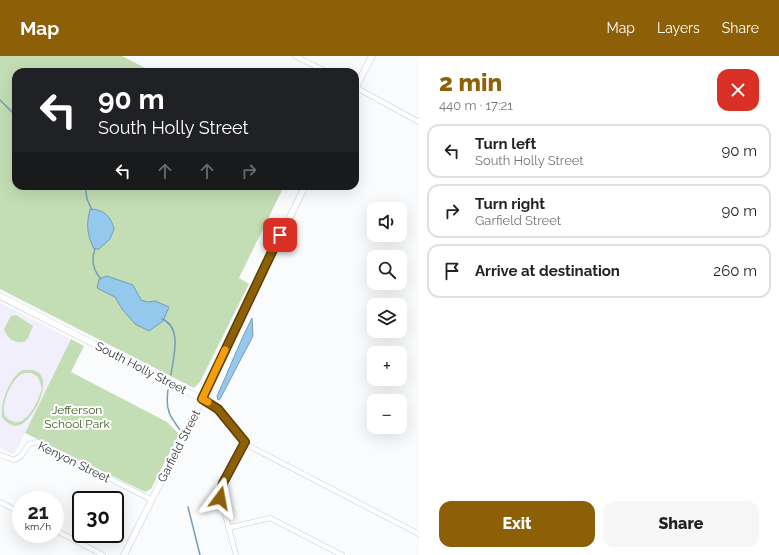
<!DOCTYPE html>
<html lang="en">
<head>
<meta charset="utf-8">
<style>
  :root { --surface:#fff; --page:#f6f6f6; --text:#222; --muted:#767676; --line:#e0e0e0; --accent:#8d5f06 }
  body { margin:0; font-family:Raleway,sans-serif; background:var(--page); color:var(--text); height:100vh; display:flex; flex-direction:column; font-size:15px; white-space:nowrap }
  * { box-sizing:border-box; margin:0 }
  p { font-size:13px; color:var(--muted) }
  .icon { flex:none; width:22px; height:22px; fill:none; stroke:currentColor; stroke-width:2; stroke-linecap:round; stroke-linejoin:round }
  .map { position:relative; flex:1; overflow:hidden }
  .panel { display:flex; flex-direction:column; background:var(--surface); width:360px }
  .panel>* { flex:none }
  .guide { position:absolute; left:12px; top:12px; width:347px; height:122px; border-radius:12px; box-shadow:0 4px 16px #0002; background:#202124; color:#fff; overflow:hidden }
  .fabs { position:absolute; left:367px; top:146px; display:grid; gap:8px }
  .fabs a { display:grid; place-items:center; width:40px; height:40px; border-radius:8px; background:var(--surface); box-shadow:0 4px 16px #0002; font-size:20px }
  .speed { position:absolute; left:12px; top:435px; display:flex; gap:8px; font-size:20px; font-weight:700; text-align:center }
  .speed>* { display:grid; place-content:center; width:52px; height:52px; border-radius:50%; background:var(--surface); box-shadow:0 4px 16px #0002; line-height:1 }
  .speed small { font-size:10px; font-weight:400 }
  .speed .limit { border:2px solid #111; border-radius:6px; background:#fff; color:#111 }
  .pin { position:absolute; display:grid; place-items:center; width:34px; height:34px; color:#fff; margin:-17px; border-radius:8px; box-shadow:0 2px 6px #0006 }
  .me { position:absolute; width:44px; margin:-22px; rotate:13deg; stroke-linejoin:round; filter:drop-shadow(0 0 3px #0008) }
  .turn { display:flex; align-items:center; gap:14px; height:84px; padding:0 20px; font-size:18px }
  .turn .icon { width:52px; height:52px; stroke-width:2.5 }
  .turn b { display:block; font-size:28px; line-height:34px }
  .lanes { display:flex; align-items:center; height:38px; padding:0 20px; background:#0003; justify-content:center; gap:20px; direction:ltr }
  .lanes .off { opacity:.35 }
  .round { display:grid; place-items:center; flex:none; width:42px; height:42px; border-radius:12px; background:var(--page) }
  .headline { display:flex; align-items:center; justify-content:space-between; height:68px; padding:0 20px }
  h1 { font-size:24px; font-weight:800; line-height:30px; color:var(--accent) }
  .action { display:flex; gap:8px; margin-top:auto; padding:8px 20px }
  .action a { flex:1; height:46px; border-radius:12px; background:var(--accent); color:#fff; font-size:16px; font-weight:800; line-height:46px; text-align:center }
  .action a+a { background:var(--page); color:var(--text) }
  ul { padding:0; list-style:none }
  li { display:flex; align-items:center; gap:12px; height:54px; margin:0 8px 6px; padding:0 12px; border:2px solid var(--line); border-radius:12px }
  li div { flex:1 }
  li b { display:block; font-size:15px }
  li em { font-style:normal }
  header { display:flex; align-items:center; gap:24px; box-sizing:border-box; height:56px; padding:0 20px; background:var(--accent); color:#fff }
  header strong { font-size:19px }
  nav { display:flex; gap:22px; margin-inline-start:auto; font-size:14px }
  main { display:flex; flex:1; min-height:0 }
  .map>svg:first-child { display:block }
  .education { fill:#f2effc }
  .green { fill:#c3deb5; fill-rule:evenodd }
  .water { fill:#94c8ec; stroke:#779cb6 }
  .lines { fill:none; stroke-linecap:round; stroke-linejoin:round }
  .stream { stroke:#779cb6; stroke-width:1.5 }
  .street-casing { stroke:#c5cfd7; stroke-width:5.5 }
  .secondary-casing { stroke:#c5cfd7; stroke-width:7 }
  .street { stroke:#fff; stroke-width:4.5 }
  .secondary { stroke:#fff; stroke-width:6 }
  .route-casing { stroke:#5c3e04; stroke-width:10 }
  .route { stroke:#8d5f06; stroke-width:7 }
  .slow { stroke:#f59e0b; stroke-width:7 }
  .labels { text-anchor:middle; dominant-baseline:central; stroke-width:4; stroke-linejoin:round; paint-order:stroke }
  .street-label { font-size:12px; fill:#323639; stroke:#fff }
  .park-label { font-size:12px; fill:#3b6322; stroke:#fff }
</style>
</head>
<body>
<header>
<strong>Map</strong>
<nav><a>Map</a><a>Layers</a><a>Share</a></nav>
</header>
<main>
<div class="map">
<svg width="419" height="499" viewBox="0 0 419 499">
  <rect width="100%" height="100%" fill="#f9fbfd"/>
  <!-- education -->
  <path class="education" d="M0,247L71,283L15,397L11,398L0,392Z"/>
  <!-- green -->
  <path class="green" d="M0,0H122L153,16H16V130H284L239,222L249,228L200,326L194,332L0,233Z
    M16,259L33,270L28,282L24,286C13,287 8,283 4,273L11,260Z
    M71,283L84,290L71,316L167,366L179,378L151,433L145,436L25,377Z
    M23,314C49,311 45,332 38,348C30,362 18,381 2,361C0,347 10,320 23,314ZM24,317H31L38,321L42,332C38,346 23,380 5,360C0,349 12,321 24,317Z"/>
  <!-- water -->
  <path class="water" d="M90,153C103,153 111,160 114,173L110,183L99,193H94C87,179 86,169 90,153Z
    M107,220L133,229L141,244L148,246L155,245L169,251L163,265L149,275L135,268L122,253L115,241L97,232L99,223Z
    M252,262L253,280L220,343L218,344L217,340C229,314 239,287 252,262Z"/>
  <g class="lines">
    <!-- stream -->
    <path class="stream" d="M0,44L16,60
      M85,130L87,143L92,154
      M95,193C91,204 93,214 101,223
      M162,263C183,271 173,302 171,319
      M168,334C165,354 170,361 181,375
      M188,451L200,499"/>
    <!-- street casing -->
    <g class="street-casing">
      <path id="street" d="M295,0L327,16
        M355,31L419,66
        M202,343L218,353L249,390L419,478
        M0,399L14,404L21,400L29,388L38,386L152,444
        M0,446L21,457
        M228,472L270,462L342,499
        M55,474L103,499
        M236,499L220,439L223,427L240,391L245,386"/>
    </g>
    <!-- secondary casing -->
    <g class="secondary-casing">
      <path id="secondary" d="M355,33L372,0
        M0,240L202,343
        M124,499L199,350L305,130"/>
    </g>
    <!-- street -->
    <use href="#street" class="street"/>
    <!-- secondary -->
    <use href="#secondary" class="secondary"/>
  </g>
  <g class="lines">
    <!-- route casing -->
    <g class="route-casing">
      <path id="route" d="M220,442L223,427L245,386L218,353L202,343L280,179"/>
    </g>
    <!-- route -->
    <use href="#route" class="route"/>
    <!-- slow -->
    <path class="slow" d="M208,346L202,343L225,294"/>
  </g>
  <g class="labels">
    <!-- street labels -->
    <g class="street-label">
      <text transform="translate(141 312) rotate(27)">South Holly Street</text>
      <text transform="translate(179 390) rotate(-63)">Garfield Street</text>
      <text transform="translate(74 406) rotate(26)">Kenyon Street</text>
    </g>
    <!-- park labels -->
    <g class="park-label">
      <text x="77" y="354">Jefferson<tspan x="77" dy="14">School Park</tspan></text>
    </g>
  </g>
</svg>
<div class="fabs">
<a><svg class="icon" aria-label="sound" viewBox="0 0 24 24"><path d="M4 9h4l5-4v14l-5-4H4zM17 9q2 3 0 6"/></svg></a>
<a><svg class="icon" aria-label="search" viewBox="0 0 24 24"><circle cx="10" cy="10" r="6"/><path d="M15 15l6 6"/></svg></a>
<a><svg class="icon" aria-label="layers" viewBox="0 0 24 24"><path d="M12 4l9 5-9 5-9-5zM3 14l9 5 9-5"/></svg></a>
<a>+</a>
<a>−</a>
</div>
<div class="speed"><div>21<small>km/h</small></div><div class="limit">30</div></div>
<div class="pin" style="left:280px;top:179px;background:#d93025"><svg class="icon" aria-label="arrive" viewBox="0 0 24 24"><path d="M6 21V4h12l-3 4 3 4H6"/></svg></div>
<svg class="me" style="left:220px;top:442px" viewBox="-20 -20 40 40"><path d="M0-17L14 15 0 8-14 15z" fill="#8d5f06" stroke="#fff" stroke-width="4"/></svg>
<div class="guide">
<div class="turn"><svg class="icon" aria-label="left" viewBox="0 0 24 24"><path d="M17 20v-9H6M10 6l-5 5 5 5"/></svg><div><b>90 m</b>South Holly Street</div></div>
<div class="lanes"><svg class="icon" aria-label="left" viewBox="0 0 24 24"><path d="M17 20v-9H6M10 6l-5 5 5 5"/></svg><svg class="icon off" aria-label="ahead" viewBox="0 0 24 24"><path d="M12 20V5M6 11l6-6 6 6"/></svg><svg class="icon off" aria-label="ahead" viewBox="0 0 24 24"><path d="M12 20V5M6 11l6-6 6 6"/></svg><svg class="icon off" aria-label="right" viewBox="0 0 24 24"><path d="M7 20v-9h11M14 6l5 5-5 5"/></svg></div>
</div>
</div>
<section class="panel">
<div class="headline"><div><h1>2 min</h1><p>440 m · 17:21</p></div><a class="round" style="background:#d93025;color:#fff"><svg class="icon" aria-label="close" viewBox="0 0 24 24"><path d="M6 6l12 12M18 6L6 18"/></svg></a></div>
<ul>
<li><svg class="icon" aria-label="left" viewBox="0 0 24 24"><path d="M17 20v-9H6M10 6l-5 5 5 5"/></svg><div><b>Turn left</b><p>South Holly Street</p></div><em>90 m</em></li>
<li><svg class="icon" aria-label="right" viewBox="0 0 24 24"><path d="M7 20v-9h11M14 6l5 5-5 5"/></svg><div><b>Turn right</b><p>Garfield Street</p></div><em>90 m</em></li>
<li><svg class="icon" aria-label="arrive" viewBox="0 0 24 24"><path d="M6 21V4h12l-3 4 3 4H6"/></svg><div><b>Arrive at destination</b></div><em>260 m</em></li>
</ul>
<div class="action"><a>Exit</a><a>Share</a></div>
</section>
</main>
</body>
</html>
